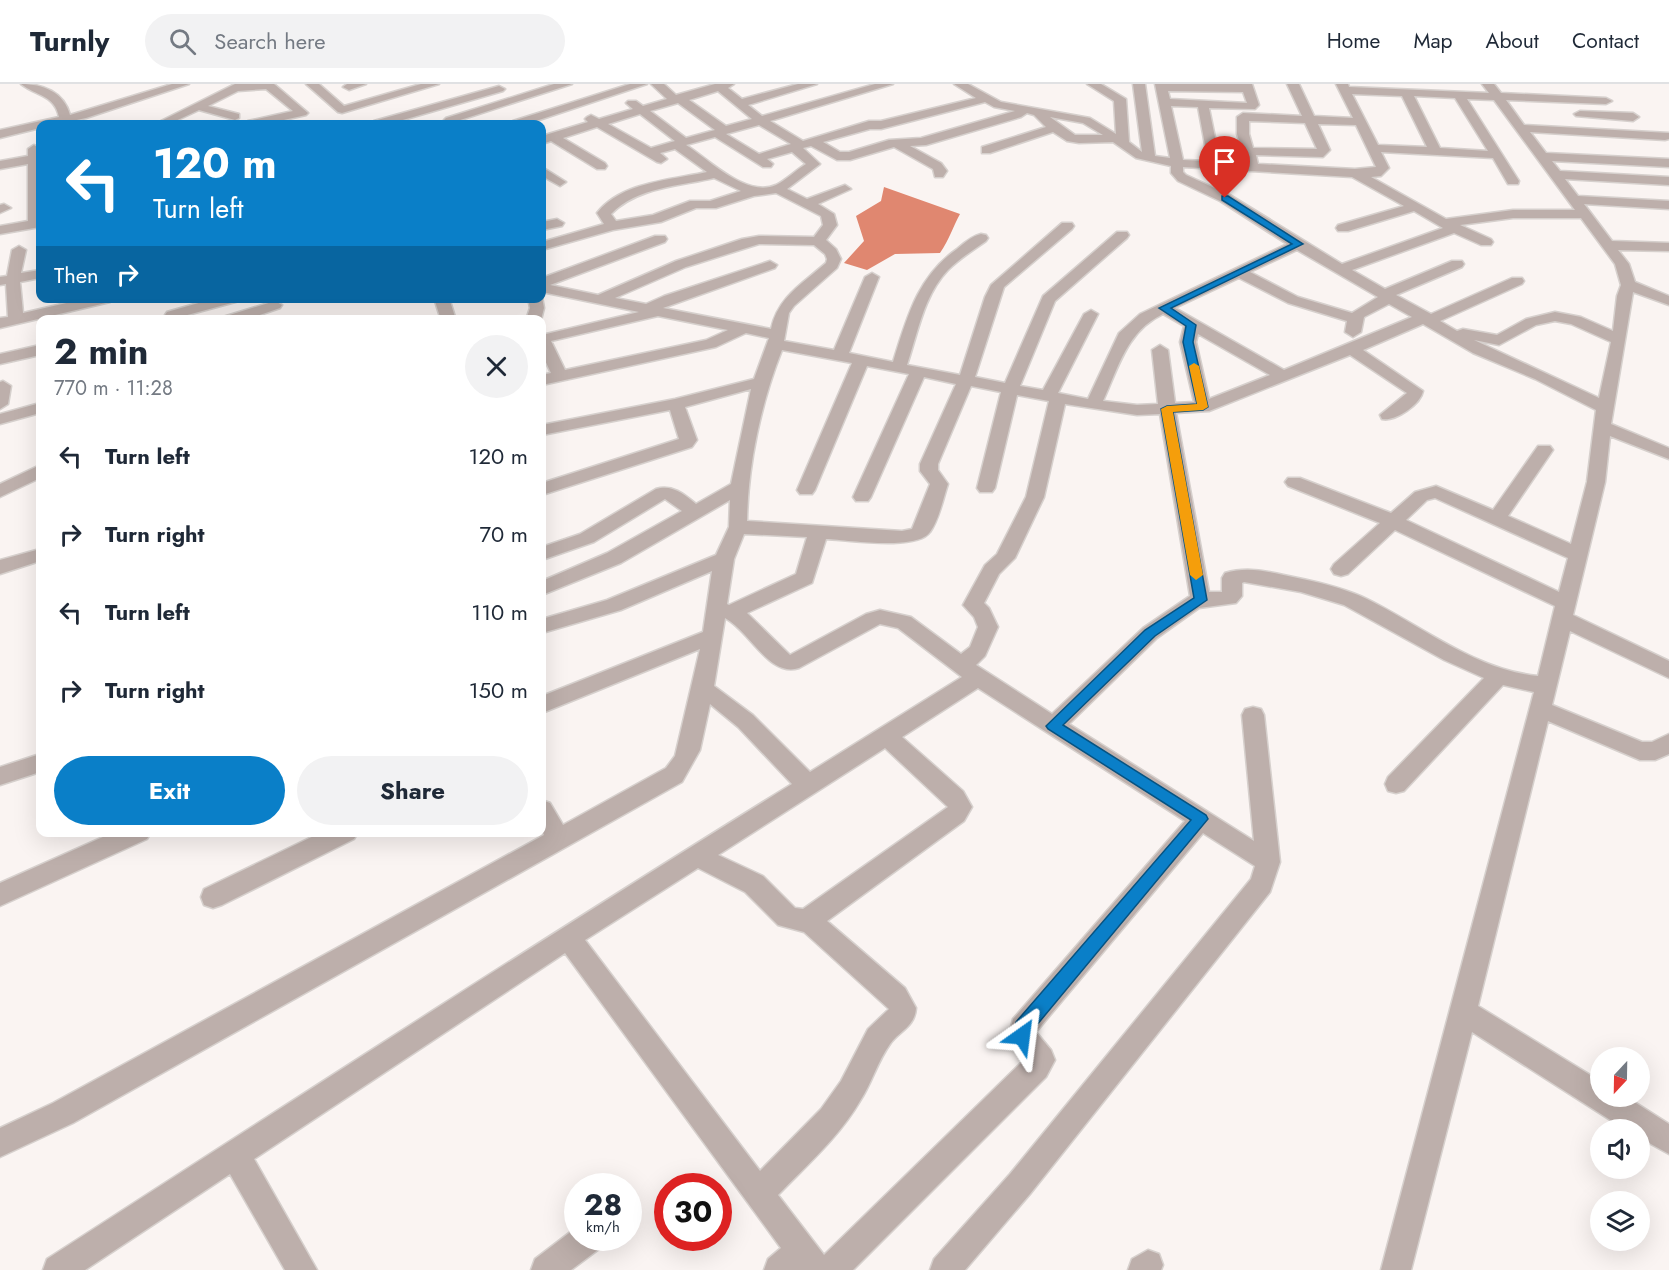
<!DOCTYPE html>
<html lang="en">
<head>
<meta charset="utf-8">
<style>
  :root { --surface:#fff; --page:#f2f2f3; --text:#1f2937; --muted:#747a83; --line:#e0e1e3; --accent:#0a7fc8 }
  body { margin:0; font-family:Jost,sans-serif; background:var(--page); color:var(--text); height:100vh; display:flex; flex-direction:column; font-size:22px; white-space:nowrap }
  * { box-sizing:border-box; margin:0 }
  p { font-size:20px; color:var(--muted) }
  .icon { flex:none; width:33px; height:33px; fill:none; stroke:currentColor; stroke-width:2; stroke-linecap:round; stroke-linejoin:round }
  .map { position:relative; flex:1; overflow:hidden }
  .sheet { position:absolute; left:36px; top:231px; width:510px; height:522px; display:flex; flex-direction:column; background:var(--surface); border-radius:12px; box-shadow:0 6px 24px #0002 }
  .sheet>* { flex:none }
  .banner { position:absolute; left:36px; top:36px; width:510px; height:183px; border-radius:12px; box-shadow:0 6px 24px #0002; background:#0a7fc8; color:#fff; overflow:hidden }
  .needle { width:39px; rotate:202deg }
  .buttons { position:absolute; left:1590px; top:963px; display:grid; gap:12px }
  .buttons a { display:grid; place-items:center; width:60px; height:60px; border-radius:50%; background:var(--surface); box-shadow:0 6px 24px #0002; font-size:30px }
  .speed { position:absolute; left:564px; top:1089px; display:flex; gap:12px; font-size:30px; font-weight:700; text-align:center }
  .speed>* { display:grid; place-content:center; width:78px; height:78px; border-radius:50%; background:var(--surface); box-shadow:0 6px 24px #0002; line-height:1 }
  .speed small { font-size:15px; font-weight:400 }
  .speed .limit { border:9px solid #d22; background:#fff; color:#111 }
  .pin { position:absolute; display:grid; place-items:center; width:51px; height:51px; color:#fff; margin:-62px -26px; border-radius:50% 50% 50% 0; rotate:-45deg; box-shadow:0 0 6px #0007 }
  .pin .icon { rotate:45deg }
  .me { position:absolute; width:66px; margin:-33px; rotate:31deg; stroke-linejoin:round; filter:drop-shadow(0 0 4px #0008) }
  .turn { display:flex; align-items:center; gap:21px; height:126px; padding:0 18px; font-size:27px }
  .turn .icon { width:78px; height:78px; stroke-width:2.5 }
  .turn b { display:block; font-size:42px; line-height:51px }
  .then { display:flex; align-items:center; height:57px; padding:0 18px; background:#0003; gap:12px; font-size:22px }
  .round { display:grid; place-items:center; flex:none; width:63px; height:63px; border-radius:32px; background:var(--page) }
  .headline { display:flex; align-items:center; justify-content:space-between; height:102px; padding:0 18px }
  h1 { font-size:36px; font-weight:700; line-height:45px }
  .primary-button { display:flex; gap:12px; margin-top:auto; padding:12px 18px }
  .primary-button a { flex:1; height:69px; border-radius:36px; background:var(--accent); color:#fff; font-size:24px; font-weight:700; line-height:69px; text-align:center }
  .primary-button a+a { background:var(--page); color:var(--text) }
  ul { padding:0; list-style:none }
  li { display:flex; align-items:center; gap:18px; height:78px; padding:0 18px }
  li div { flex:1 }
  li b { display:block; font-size:22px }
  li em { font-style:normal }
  header { display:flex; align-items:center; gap:36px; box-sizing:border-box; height:84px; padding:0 30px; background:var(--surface); border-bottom:2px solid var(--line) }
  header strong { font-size:28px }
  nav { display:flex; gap:33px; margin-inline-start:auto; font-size:21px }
  .search { width:420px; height:54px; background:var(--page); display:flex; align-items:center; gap:15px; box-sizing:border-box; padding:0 21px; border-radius:33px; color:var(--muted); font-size:22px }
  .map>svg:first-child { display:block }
  .water { fill:#e08770 }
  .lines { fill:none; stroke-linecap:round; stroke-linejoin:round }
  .minor-casing { stroke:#d6d0cd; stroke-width:3 }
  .minor { fill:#bdafab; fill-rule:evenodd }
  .route { fill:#0a7fc8; stroke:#065382; stroke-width:1.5 }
  .slow { fill:#f59e0b }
</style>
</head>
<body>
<header>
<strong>Turnly</strong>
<div class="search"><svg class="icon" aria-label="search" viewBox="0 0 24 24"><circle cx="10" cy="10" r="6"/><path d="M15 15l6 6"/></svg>Search here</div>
<nav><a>Home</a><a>Map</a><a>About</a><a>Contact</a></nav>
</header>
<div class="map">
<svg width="1669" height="1186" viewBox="0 0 1669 1186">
  <rect width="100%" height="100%" fill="#faf4f2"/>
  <!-- water -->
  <path class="water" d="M884,103L960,130C952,145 950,154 940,169L895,170L867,186L844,179L864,157L856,132L881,117Z"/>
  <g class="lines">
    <!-- minor casing -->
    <g class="minor-casing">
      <path id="minor" d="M21,0C43,0 64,8 70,31L172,0H189L86,34L58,40H40V44L0,54V46L59,33C55,11 36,12 21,0Z
        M235,0H274L308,29L306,31L266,40H246L248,37L293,27L266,5L238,7L208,22L239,30V34L235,36L199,26L169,40H155Z
        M306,0H319L344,22L421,0H439L342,29L338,28Z
        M347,0H366L349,6L343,3Z
        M554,0H572L454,38H446L444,36L446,34Z
        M630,0H647L527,40H511L513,37Z
        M651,0H664L676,11L715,0H734L728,4L742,15L798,0H817L748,21L762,32L875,0H893L770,37L803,57L869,37H881L976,14L954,0H968L1001,18L1090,34L1116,50L1114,17L1087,0H1101L1126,15L1129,58L1142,68L1133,0H1145L1155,72L1170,74L1155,0H1252L1259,21L1255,25L1209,24L1220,78L1246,79L1237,50V33L1243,29L1302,32L1287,0H1299L1314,32L1353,34L1336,0H1348L1349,3L1489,9L1482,0H1494L1501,9L1606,14L1612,17L1606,20L1506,16L1524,41L1669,49V55L1665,56L1530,48L1546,69L1669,75V83L1552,77L1560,87L1669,93V101L1565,95L1578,112L1669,117V125L1584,120L1612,157L1669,159V167L1618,166L1629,180L1635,198L1669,212V221L1633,208L1611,340L1669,364V375L1610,352L1605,398L1573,531L1669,577V594L1570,547L1552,621L1642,658H1652L1669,650V670L1655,676H1640L1548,637L1478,922L1600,997V1012H1625L1669,1040V1070L1640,1054V1046H1626L1472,948L1411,1186H1381L1534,608L1503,601L1404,707L1396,709L1388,707L1385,700L1388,693L1484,594L1444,576L1344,521L1301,508L1244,498L1242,499V512L1236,519L1199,524L1157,554L1069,640L1254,757L1242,631L1245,625L1253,623L1261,625L1264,631L1280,778L1270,808L1030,1110L965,1186H930L934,1175L1010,1090L1251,795L1255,782L1203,749L1036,948L1051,966L1055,976L1046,993L853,1186H764L768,1175L781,1164L565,869L254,1075L317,1186H285L230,1090L85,1186H43L47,1175C295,1015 542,855 792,700L738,643L710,620L700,666L682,698L73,1039L0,1073V1044L53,1019L544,751L542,746V716L550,719L563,741L666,684L675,672L700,565L542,629V612L703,548L712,487L621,526L542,549V535L607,516L716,471L729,443L730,416L621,479L542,511V497L607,469L682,427L665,415L594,458L542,476V463L580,450L656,405C672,400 684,410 696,420L731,400L751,305L685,323L697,356L692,363L542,411V399L679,355L670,326L542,351V341L675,315L754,295L769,254L746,249L716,263L542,301V291L551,289L542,270V251L639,228L542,208V194L655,152H665L667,155L665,158L550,201L598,211L676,177L742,155L759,152L814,153L823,141L821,132L776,109L754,112L716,124H696L661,138L613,146L542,166V158L604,140L597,129C621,98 671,96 707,88L675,65L660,69L667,75L661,79L657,78L597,43L563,54L605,79L607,82L605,85H597L551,57L542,60V52L588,38L585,35L587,33L591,31L599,35L633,25L626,19L628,17H636L643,22L667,15ZM718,7L752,35L726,42L689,16ZM1168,7L1243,8L1247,19L1170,15ZM1352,10L1402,12L1427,63L1378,61ZM1414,12L1455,14L1488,67L1440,64ZM1467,15L1494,16L1575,126H1513L1446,135L1371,93L1381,92L1389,84L1381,68L1493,74L1508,100H1518L1519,97ZM985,18L994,23L1015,27L921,54L889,56L849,68H840L823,58L870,45H881ZM678,19L715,46L686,54L650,27ZM1171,22L1198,23L1208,77L1183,76ZM1027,29L1034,31L1046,43L982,63V69H990L1053,48L1067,57L1079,59L1113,58L1136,74L1171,82V89L1178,97L1220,117L1287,160L1140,230L1119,249L1088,315L1058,309L1098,230L1091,226L1084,230L1043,306L1020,302L1055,217L1127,154L1129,151L1127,148H1117L1043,212L1005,299L975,293L1004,203L1072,145L1074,142L1072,139H1062L991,201L985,213L960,291L907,281C918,248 924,211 948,186C959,175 973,166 986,157L988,154L986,151L981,150C972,152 964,159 957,165C917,193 907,234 893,278L849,269L879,193L872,189L865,193L834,266L784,257L789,229L794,222L837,184L841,175L836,165L826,156L837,141L834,130L818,120L851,105L845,101L807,115L787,105L820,80L803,64L811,62L837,76H850L894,63L933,85L935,93H943L947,87L941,79L910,62L926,61L1021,33ZM640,30L675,57L651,64L608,40ZM1050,33L1083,39L1103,51H1075ZM1249,37L1305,39L1317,65L1253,64L1249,50ZM1318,40L1356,41L1376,83L1355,85L1258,80L1256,71L1323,73L1330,66ZM759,41L791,60L759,70L726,50ZM715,53L763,83H771L773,80L767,75L792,68L806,80C796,86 786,96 776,101C746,114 710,76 686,61ZM1183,83L1352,93L1404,122L1338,141L1336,144L1338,147H1348L1414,127L1443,144L1342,180L1230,111L1186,91L1183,88ZM714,94L741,107L710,117H690L653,131L616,137L611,130C637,103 680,102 714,94ZM1513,134H1581L1615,180L1621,201L1617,212L1613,247L1581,233L1555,228L1526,235L1497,251L1463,245L1457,247L1440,237L1522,200L1524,197L1522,194H1512L1431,230L1396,211L1462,183L1464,180L1462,177H1452L1385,205L1352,186L1454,149L1481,161H1491L1493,158L1491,155L1460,141ZM759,160L814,161L825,170L827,175L826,179C802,200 778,213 771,245L663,224L775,184L777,181L770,177L664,212L646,220L615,214L686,183ZM1297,166L1378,213L1352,229L1298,213L1250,188ZM1239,194L1288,219L1347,237L1345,248L1353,253L1361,248L1364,233L1389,220L1412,233L1284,286L1175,224ZM1163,230L1184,242L1180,258L1194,318L1175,319L1168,266L1160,261L1152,266L1158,320L1137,321L1103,317C1119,282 1127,247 1163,230ZM658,232L728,246L706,256L565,286L551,257ZM1555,237L1571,240L1611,258L1599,314L1474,256L1499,261L1536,241ZM1423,240L1473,269L1535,295L1596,326L1587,398L1571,460L1508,432L1553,366L1550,362H1538L1493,426L1436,402L1415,408L1391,429L1300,394H1288L1285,398L1288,402L1380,439L1334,480L1331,485L1334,490L1341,492L1348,490L1395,446L1555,522L1538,592C1475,586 1422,542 1367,515C1344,504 1318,498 1293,493C1269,488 1249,482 1225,489L1222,494V508H1209L1176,329L1209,327L1350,271L1407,309L1380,331L1382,335C1395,338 1421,320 1423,307L1363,266ZM1198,250L1270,291L1209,315L1196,258ZM782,266L852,279L797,406L800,410H812L815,406L867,282L909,290L853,413L856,417H868L871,413L924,293L956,300L920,380V387L930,400L912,445L902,447L747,437C748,380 761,319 782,266ZM971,302L1001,308L977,404L980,408H992L995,404L1017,311L1049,317L1026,413L997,470L985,481L963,521L974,533L978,543L970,563L961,570L911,533L880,526L866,530L790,571L747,529L812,499L826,455C848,456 917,467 930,448C939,436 943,415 948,400L938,386V380ZM1065,320L1137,331L1160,330L1190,512L1143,544L1052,630L976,581L985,572L998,543L989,524L984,519L999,490L1015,474L1044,413ZM1435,414L1568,474L1559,508L1406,436L1427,416ZM744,450L807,453L796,490L729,521L727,520L734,475ZM725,534C750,547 769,594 799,584L880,540L898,544L962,593L810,688L753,631L714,602ZM978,604L1185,737L1013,935L1009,952L1024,976L824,1171L778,1111C807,1081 839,1053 860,1017C872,999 877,978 890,960C899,947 915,943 916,924L905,904L827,837L964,737L972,723L963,707L902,653ZM885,664L948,723L803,825L795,824L763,792L718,771ZM698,784L745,808L778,841L804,848L889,925L868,945L841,997L821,1025L760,1087L585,856Z
        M499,2L505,5L503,7L389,40H372L374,37Z
        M1580,27L1633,29L1639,33L1633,37L1576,32L1574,30Z
        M34,61L40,65V143L0,150V142L28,137V80L0,85V77L28,72V65Z
        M542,83L566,98L560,102L542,92Z
        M4,120L11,124L0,129V121Z
        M557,135L564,139L562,142L542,146V138Z
        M19,162L26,166L21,189L40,186V194L20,198L23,229L88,214H117L110,218L0,244V234L8,233L6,200L0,201V193L7,192L12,166Z
        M542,213L544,224L541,236H526L530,224L528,214Z
        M216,214H241L239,217L180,233L181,236H166L165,231L167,228Z
        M434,214H449L456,236H441Z
        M275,217L282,221L280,224L245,236H221L223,233Z
        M40,261V271L0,280V270Z
        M3,297L11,302L8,320L0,325V298Z
        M40,319V329L0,340V330Z
        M40,381V394L0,413V400Z
        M40,465V477L0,490V476Z
        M40,670V688L0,701V683Z
        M114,748H151L147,755L0,822V799Z
        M322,748H358L354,755L222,821L213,824L204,821L201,813L204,805Z
        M577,1143L578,1154H603L599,1165L571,1186H531L535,1175Z
        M1148,1166L1159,1170L1163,1181L1161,1186H1128L1132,1175Z"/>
    </g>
    <!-- minor -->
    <use href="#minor" class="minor"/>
  </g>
  <!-- route -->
  <path class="route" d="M1222,112H1228L1303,160L1171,224L1196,241L1193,258L1208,323L1203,326L1173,328L1207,516L1155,552L1063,641L1206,731L1208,735L1031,948L1028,958L1022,961L1016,958L1013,952L1016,938L1191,736L1048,645L1046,642L1145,546L1194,514L1161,325L1167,322L1197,320L1183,258L1186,242L1159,224L1292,160L1222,116Z"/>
  <!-- slow -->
  <path class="slow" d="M1194,279L1199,282L1208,323L1203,326L1173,328L1203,491L1196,496L1190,491L1161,325L1167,322L1197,320L1189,282Z"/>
</svg>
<div class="buttons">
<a><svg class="needle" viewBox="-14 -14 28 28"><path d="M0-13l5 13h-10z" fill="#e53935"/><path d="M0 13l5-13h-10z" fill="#747a83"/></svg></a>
<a><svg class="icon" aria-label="sound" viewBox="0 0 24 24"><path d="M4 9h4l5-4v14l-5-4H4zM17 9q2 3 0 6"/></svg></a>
<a><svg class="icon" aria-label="layers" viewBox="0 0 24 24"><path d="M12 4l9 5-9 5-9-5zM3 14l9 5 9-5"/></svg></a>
</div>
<div class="speed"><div>28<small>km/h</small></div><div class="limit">30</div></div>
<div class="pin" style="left:1225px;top:114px;background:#d93025"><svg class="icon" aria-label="arrive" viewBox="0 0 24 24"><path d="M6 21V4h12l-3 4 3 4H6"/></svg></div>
<svg class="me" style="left:1022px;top:952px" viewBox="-20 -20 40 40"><path d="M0-17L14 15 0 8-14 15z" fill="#0a7fc8" stroke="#fff" stroke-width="4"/></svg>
<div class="banner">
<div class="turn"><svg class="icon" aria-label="left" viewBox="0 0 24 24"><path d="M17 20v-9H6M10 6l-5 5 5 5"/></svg><div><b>120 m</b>Turn left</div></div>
<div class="then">Then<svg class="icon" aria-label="right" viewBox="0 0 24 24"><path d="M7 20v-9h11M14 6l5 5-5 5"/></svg></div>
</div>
<section class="sheet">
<div class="headline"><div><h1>2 min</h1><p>770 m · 11:28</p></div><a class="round"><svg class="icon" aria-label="close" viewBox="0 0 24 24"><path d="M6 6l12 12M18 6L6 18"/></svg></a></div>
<ul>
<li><svg class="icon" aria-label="left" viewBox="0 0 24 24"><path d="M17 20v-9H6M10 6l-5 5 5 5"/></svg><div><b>Turn left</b></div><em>120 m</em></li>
<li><svg class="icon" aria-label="right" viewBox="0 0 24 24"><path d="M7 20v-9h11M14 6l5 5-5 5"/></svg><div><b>Turn right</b></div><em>70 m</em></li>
<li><svg class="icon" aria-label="left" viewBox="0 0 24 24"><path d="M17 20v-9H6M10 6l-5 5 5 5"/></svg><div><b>Turn left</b></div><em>110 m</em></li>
<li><svg class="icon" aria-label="right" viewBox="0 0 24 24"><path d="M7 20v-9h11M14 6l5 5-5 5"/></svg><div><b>Turn right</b></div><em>150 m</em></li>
</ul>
<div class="primary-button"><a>Exit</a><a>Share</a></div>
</section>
</div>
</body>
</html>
